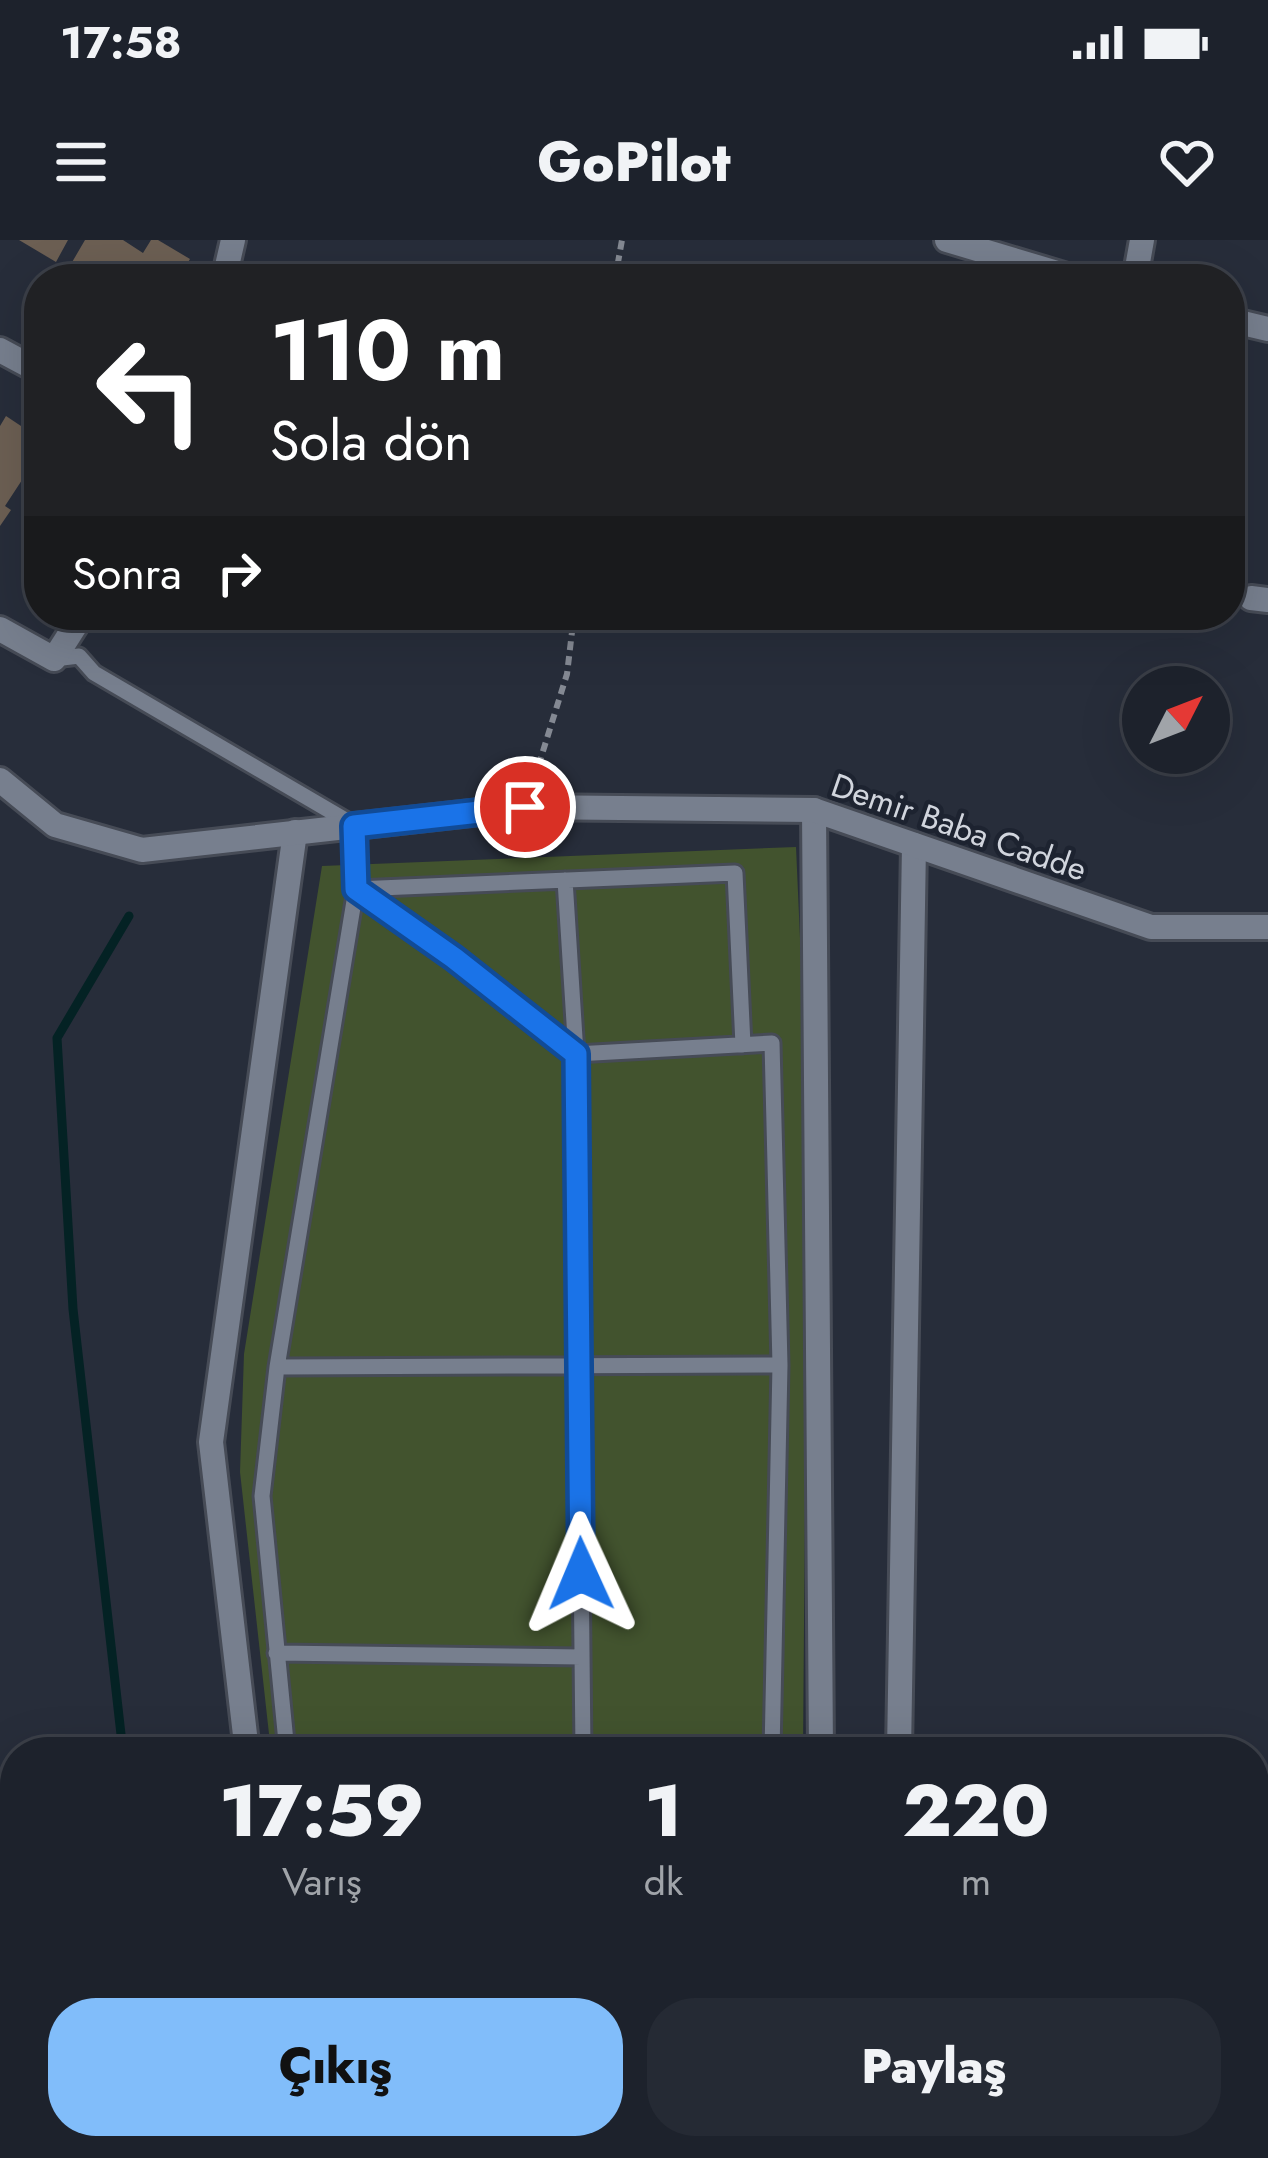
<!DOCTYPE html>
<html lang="tr">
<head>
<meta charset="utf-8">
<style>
  :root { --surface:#1d222c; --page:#252a34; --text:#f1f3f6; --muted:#a0a4a9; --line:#3b3f48; --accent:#81bdfa }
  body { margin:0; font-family:Jost,sans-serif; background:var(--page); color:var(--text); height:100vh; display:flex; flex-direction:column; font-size:45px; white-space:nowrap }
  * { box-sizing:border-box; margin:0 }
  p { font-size:39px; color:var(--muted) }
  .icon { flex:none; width:66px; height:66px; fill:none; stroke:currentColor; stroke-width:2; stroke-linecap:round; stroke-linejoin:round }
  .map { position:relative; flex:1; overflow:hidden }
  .sheet { position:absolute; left:0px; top:1497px; width:1269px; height:423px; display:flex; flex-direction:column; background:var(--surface); border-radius:48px 48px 0 0; box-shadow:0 12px 48px #0002,0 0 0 3px var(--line) }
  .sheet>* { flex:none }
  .hud { position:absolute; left:24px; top:24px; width:1221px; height:366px; border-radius:48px; box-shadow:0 12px 48px #0002,0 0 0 3px var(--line); background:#202124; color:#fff; overflow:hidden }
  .needle { width:78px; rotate:48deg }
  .buttons { position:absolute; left:1122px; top:426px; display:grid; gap:24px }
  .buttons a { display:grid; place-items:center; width:108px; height:108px; border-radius:50%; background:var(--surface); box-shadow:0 12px 48px #0002,0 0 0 3px var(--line); font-size:60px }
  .pin { position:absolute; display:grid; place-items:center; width:102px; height:102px; color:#fff; margin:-51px; border:6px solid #fff; border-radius:50%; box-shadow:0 3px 12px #0007 }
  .me { position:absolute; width:132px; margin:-66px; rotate:359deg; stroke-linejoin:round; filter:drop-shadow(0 0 9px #0008) }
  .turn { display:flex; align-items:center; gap:42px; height:252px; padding:0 48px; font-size:54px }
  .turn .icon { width:156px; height:156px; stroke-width:2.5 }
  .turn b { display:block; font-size:84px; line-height:102px }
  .then { display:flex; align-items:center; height:114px; padding:0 48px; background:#0003; gap:24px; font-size:45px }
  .eta { display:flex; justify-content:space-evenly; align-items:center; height:204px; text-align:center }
  .eta b { font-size:72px; font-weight:800; line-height:84px }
  .action { display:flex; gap:24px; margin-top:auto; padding:24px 48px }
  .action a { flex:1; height:138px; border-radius:48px; background:var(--accent); color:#111; font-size:48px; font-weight:800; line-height:138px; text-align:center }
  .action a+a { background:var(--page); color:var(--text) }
  .status { display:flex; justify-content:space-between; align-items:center; height:84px; padding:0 60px; background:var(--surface); direction:ltr }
  .status svg { height:33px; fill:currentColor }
  header { display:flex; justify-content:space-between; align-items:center; height:156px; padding:0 48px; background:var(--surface); font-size:54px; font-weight:800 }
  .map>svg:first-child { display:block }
  .green { fill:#42532e }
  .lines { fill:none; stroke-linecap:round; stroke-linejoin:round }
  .stream { stroke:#042224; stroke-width:9 }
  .building { fill:#6c5f53 }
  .service-casing { stroke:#464b56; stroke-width:21 }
  .minor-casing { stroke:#464b56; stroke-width:30 }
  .tertiary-casing { stroke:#464b56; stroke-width:30 }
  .path { stroke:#848993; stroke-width:6; stroke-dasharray:9 6; stroke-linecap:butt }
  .service { stroke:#777f8e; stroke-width:15 }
  .minor { stroke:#777f8e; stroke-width:24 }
  .tertiary { stroke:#777f8e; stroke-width:24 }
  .route-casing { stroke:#114b97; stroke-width:30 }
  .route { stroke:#1a73e8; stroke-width:21 }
  .labels { text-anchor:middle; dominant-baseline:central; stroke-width:9; stroke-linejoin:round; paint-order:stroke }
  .street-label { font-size:33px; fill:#d1d5dd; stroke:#1d2330 }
</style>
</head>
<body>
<div class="status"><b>17:58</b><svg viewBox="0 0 49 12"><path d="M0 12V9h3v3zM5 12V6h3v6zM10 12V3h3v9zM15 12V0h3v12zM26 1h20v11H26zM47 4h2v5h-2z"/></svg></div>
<header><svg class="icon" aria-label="menu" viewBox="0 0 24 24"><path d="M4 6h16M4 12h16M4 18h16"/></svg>GoPilot<svg class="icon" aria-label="heart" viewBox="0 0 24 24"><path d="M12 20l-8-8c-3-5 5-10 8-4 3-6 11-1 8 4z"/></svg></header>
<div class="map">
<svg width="1268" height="1918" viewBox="0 0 1268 1918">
  <rect width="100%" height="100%" fill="#272d3a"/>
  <!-- green -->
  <path class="green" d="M796,607L808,879L803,1512H271L240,1232L244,1114L322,626Z
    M315,1905H763L761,1918H317Z"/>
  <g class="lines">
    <!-- stream -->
    <path class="stream" d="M123,1512L73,1069L57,798L129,676
      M188,1905L190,1918"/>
  </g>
  <!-- building -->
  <path class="building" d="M19,0H68L56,22Z
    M85,0H123L143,13L151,0H158L190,19L178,39H96L71,24Z
    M6,176L39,198V214L5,266L11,270L0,286V186Z"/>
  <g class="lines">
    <!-- service casing -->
    <g class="service-casing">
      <path id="service" d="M54,419L79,416L94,433L354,585L356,649L277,1127L262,1256L287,1512
        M565,640L576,814L583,1512
        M356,649L454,718L576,814L772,803L780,1125L772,1512
        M356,649L735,633L743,805
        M277,1127L780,1125
        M276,1413L582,1417
        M330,1905L331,1918
        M571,1918L572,1905
        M727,1918L730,1905"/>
    </g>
    <!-- minor casing -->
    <g class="minor-casing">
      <path id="minor" d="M947,0L1077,39
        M224,39L233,0
        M1135,39L1142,0
        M1230,80L1268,89
        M0,110L39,131
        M1251,358L1268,360
        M0,389L54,419L82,375
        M814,570L821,1512
        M247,1512L211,1202L295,592
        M899,1512L914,605
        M301,1905L303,1918
        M779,1918L782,1905
        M889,1918V1905"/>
    </g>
    <!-- tertiary casing -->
    <g class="tertiary-casing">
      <path id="tertiary" d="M0,540L55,585L142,610L525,567L814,570L1151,687H1268"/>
    </g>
    <!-- path -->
    <path class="path" d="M615,39L622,0
      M534,540L567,434L574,375"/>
    <!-- service -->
    <use href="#service" class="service"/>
    <!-- minor -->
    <use href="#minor" class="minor"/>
    <!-- tertiary -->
    <use href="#tertiary" class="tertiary"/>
  </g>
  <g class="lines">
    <!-- route casing -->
    <g class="route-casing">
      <path id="route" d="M525,567L354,586L356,649L454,718L576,814L581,1334"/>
    </g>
    <!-- route -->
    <use href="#route" class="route"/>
  </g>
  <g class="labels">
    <!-- street labels -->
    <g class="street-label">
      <text transform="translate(959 587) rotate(19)">Demir Baba Cadde</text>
    </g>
  </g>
</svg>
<div class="buttons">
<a><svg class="needle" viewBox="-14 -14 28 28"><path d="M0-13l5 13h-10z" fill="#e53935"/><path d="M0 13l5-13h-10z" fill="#a0a4a9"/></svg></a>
</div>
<div class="pin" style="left:525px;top:567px;background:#d93025"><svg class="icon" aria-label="arrive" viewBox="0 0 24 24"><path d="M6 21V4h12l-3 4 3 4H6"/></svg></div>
<svg class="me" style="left:581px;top:1334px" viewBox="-20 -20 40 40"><path d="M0-17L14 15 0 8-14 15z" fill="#1a73e8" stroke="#fff" stroke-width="4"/></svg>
<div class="hud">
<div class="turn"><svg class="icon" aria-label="left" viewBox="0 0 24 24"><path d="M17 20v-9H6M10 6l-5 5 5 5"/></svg><div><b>110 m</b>Sola dön</div></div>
<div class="then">Sonra<svg class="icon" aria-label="right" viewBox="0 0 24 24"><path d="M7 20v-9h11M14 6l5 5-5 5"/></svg></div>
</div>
<section class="sheet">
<div class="eta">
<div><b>17:59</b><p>Varış</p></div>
<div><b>1</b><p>dk</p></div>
<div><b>220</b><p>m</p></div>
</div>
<div class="action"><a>Çıkış</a><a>Paylaş</a></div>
</section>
</div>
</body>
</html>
